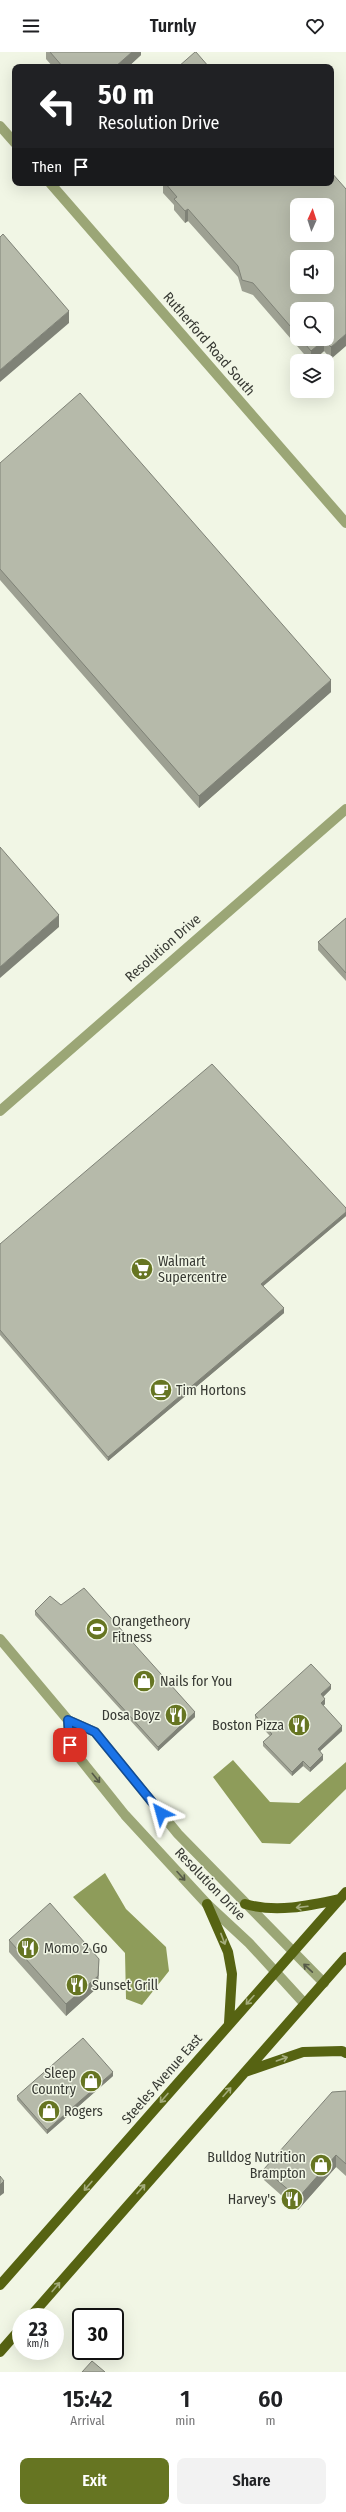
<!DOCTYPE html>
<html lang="en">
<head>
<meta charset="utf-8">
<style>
  :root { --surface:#fff; --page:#f2f2f2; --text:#202124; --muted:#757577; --accent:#667522 }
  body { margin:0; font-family:"Fira Sans Condensed",sans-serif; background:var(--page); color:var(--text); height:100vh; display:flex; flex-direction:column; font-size:15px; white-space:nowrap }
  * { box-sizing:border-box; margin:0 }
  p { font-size:13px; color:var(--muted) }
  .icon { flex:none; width:22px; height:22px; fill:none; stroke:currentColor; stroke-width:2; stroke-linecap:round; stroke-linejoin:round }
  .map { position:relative; height:2320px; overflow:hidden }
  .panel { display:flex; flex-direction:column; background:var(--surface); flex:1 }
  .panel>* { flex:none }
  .hud { position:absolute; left:12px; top:12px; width:322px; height:122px; border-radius:8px; box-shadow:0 4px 16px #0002; background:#202124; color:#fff; overflow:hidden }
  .needle { width:26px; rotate:3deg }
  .fabs { position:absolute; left:290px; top:146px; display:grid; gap:8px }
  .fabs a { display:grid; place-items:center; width:44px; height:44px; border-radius:8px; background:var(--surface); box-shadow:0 4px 16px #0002; font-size:20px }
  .speed { position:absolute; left:12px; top:2256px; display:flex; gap:8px; font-size:20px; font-weight:700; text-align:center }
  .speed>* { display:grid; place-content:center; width:52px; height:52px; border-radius:50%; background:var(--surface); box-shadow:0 4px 16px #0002; line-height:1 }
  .speed small { font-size:10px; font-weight:400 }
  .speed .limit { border:2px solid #111; border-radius:6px; background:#fff; color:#111 }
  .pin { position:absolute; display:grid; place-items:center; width:34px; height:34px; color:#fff; margin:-17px; border-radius:8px; box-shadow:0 2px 6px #0006 }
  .me { position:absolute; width:44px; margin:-22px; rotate:321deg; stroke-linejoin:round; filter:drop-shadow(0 0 3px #0008) }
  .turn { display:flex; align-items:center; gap:14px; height:84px; padding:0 20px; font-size:18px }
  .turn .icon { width:52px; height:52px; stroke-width:2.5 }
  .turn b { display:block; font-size:28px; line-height:34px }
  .then { display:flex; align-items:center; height:38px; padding:0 20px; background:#0003; gap:8px; font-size:15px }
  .eta { display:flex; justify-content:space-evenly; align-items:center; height:68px; text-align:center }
  .eta b { font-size:24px; font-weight:600; line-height:28px }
  .primary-button { display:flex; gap:8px; margin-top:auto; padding:8px 20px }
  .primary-button a { flex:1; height:46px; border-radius:8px; background:var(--accent); color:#fff; font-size:16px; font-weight:600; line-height:46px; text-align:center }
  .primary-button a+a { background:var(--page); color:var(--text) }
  header { display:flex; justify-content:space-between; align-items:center; height:52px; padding:0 20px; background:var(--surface); font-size:18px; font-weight:600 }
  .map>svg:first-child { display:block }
  .water { fill:#8e9c5a }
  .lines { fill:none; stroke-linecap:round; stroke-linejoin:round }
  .minor { stroke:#9ba676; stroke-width:10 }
  .major { stroke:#566312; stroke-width:10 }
  .wall { fill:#9da092; fill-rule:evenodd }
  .shaded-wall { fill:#7f8277 }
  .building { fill:#b6baaa; stroke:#7f8277; fill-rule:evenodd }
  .oneway { stroke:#565a48 }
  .oneway2 { stroke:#a4ac7c }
  .route-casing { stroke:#114b97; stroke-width:10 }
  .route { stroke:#1a73e8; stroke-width:7 }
  .labels { text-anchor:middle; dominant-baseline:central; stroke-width:3; stroke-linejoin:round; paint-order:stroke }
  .street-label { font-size:14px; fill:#383a34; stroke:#f1f6e5 }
  .poi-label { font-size:14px; fill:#383a34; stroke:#f1f6e5; text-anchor:start }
</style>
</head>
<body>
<header><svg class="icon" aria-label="menu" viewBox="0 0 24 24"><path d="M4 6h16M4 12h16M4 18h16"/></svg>Turnly<svg class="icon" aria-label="heart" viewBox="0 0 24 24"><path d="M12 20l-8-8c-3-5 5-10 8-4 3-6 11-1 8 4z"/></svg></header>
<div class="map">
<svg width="346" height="2320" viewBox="0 0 346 2320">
  <rect width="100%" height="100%" fill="#f1f6e5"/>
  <!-- water -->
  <path class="water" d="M233,1708L270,1750L299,1751L346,1710V1737L290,1792L262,1791L213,1725Z
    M105,1821L126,1857L166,1895L169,1919L142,1953L126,1947L125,1901L73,1845Z"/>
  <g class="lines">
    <!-- minor -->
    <path class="minor" d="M0,74L15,91
      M50,131L346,471
      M0,1059L346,757
      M0,1587L68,1668L95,1680L178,1782L324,1931
      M68,1668L69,1693L125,1763L207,1852L249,1891L304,1951"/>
    <!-- major -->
    <path class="major" d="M207,1852L228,1900L232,1922L229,1971
      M245,1852C276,1861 308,1854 340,1847
      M245,2020L303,2000L342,1999L346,2001
      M0,2233L346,1840
      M30,2265L346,1905
      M0,2300L21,2276"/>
  </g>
  <!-- wall -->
  <path class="wall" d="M46,0H141V3L128,15H53L46,7Z
    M163,131H331L346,137L331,307L324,299L313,309H310L253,243L242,239L238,225L188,169L185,171L174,158V153L163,141ZM297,257L327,287H297Z
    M0,411L331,640L199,756L0,528Z
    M346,866V929L318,898V890Z
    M346,1156V1164L263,1234L284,1261L108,1409L0,1283V1192Z
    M35,1559L195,1665L158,1699L35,1563Z
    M331,1637L323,1645L325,1652L323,1654L342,1679L320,1699L323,1708L310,1720L303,1714L292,1724L263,1694V1690L270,1684L255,1668V1663Z
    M9,1888L99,1918L98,1935L66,1964L9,1900Z
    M113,2024L47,2082L17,2048V2044Z
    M346,2039V2124L336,2115L298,2158L264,2128V2117Z"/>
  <!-- shaded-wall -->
  <path class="shaded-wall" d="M132,0H141V3L128,15H115Z
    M188,157V169L185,171V159Z
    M69,259V271L0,330V318Z
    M346,282V294L331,307V295Z
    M324,288V299L313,309H311V299Z
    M331,628V640L199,756V744Z
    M59,863V875L0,926V915Z
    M346,1160V1164L261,1236V1232Z
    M284,1256V1261L108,1409V1405Z
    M331,1633V1637L321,1647V1642Z
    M325,1647V1652L321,1656V1651Z
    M195,1660V1665L158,1699V1695Z
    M342,1674V1679L318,1701V1697Z
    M323,1703V1708L310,1720V1716Z
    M303,1709V1714L292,1724V1720Z
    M99,1907L98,1935L66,1964V1952Z
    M113,2020V2024L47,2082V2078Z
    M336,2103V2115L298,2158V2146Z
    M4,2129V2141L0,2144V2133Z"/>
  <!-- building -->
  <path class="building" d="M50,0H132L115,15H63Z
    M195,0H196L209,15H178Z
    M331,120L346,137V282L331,295L324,288L311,299L301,287H327V257H297V282L253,231L242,228L238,214L188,157L185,159L174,147L177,145L165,131H331ZM297,153H327V183H297ZM297,205H327V235H297Z
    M3,182L69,259L0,318V185Z
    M80,341L331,628L199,744L0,517V411Z
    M0,795L59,863L0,915Z
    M346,866V921L318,890Z
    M212,1012L346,1156V1160L261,1232L284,1256L108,1405L0,1278V1192Z
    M84,1536L195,1660L158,1695L35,1559L50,1544L61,1553Z
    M311,1612L331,1633L321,1642L325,1647L321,1651L342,1674L318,1697L323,1703L310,1716L303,1709L292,1720L263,1690L272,1682L255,1663Z
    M50,1851L99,1907L98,1924L66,1952L9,1888Z
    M83,1986L113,2020L47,2078L17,2044Z
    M346,2039V2112L336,2103L298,2146L264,2117L332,2040Z
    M0,2124L4,2129L0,2133Z
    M92,2309L105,2320H82Z"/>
  <!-- one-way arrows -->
  <defs><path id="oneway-shaft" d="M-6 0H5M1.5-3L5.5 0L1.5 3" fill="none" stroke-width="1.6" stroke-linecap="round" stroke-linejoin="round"/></defs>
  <g class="oneway">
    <use href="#oneway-shaft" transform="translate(96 1726) rotate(51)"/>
    <use href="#oneway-shaft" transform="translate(181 1824) rotate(48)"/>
    <use href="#oneway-shaft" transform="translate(308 1916) rotate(-137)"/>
  </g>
  <g class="oneway2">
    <use href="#oneway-shaft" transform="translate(302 1855) rotate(173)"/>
    <use href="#oneway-shaft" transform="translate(223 1887) rotate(69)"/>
    <use href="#oneway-shaft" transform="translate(250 1948) rotate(132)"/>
    <use href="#oneway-shaft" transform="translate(282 2007) rotate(-19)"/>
    <use href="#oneway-shaft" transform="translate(227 2040) rotate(-48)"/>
    <use href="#oneway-shaft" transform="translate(164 2046) rotate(131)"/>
    <use href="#oneway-shaft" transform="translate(88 2134) rotate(131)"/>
    <use href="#oneway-shaft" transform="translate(141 2137) rotate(-49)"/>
    <use href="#oneway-shaft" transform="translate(56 2235) rotate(-50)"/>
  </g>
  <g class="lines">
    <!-- route casing -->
    <g class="route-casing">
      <path id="route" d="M70,1693L68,1668L95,1680L161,1761"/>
    </g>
    <!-- route -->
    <use href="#route" class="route"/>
  </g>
  <!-- icons -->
  <defs>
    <g id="supermarket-disc" transform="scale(1.15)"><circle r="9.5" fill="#667522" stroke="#f1f6e5"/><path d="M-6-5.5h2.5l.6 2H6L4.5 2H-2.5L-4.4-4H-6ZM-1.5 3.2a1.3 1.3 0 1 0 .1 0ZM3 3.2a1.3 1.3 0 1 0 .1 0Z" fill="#fff"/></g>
    <g id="cafe-disc" transform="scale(1.15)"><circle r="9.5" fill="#667522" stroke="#f1f6e5"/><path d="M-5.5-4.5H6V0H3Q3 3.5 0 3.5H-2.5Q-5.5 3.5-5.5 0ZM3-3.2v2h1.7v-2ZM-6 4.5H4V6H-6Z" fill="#fff"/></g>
    <g id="stadium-disc" transform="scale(1.15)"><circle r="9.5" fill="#667522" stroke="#f1f6e5"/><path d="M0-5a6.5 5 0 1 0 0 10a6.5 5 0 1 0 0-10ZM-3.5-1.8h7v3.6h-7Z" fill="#fff"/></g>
    <g id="shop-disc" transform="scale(1.15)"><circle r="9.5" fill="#667522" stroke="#f1f6e5"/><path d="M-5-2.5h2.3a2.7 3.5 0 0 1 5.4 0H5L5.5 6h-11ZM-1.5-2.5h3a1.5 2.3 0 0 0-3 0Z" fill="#fff"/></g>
    <g id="restaurant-disc" transform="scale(1.15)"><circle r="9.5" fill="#667522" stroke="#f1f6e5"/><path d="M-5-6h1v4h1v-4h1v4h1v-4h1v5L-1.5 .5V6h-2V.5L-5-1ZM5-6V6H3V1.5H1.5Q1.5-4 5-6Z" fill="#fff"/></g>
  </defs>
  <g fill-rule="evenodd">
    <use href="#supermarket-disc" x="142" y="1217"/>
    <use href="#cafe-disc" x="161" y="1338"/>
    <use href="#stadium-disc" x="97" y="1577"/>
    <use href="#shop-disc" x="144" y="1629"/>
    <use href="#restaurant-disc" x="176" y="1663"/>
    <use href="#restaurant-disc" x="299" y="1673"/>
    <use href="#restaurant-disc" x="28" y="1896"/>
    <use href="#restaurant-disc" x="77" y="1933"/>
    <use href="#shop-disc" x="91" y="2029"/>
    <use href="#shop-disc" x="49" y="2059"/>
    <use href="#shop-disc" x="321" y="2113"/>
    <use href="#restaurant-disc" x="292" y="2147"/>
  </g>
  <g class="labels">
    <!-- street labels -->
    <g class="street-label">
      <text transform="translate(209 292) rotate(49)">Rutherford Road South</text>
      <text transform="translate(163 896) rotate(-41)">Resolution Drive</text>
      <text transform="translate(210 1832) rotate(46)">Resolution Drive</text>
      <text transform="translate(162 2027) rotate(-49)">Steeles Avenue East</text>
    </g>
    <!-- poi labels -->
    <g class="poi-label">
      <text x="158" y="1209">Walmart<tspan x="158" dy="16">Supercentre</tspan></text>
      <text x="176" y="1338">Tim Hortons</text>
      <text x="112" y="1569">Orangetheory<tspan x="112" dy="16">Fitness</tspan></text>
      <text x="160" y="1629">Nails for You</text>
      <text x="160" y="1663" text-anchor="end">Dosa Boyz</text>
      <text x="284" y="1673" text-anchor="end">Boston Pizza</text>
      <text x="44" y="1896">Momo 2 Go</text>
      <text x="92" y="1933">Sunset Grill</text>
      <text x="76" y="2021" text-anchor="end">Sleep<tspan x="76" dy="16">Country</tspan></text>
      <text x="64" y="2059">Rogers</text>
      <text x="306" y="2105" text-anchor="end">Bulldog Nutrition<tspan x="306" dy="16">Brampton</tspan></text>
      <text x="276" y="2147" text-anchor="end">Harvey's</text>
    </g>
  </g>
</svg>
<div class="fabs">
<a><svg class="needle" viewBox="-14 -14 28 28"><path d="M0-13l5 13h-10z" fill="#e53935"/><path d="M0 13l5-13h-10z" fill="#757577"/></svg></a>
<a><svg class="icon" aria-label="sound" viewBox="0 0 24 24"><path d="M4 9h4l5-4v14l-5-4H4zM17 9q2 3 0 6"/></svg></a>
<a><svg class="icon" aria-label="search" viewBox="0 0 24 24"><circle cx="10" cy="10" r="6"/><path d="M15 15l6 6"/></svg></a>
<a><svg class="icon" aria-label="layers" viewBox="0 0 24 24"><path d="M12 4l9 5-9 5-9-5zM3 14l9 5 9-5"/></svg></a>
</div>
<div class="speed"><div>23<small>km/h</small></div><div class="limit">30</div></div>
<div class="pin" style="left:70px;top:1693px;background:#d93025"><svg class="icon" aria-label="arrive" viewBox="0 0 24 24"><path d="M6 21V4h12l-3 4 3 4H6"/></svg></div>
<svg class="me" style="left:161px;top:1761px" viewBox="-20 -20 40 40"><path d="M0-17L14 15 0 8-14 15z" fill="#1a73e8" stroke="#fff" stroke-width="4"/></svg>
<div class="hud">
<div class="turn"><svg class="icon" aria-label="left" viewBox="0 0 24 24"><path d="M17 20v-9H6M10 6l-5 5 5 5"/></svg><div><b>50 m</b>Resolution Drive</div></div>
<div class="then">Then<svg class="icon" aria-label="arrive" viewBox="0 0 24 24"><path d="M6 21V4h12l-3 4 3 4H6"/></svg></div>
</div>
</div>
<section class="panel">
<div class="eta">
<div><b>15:42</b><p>Arrival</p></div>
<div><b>1</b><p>min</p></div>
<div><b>60</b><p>m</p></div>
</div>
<div class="primary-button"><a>Exit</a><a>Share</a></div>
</section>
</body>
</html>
